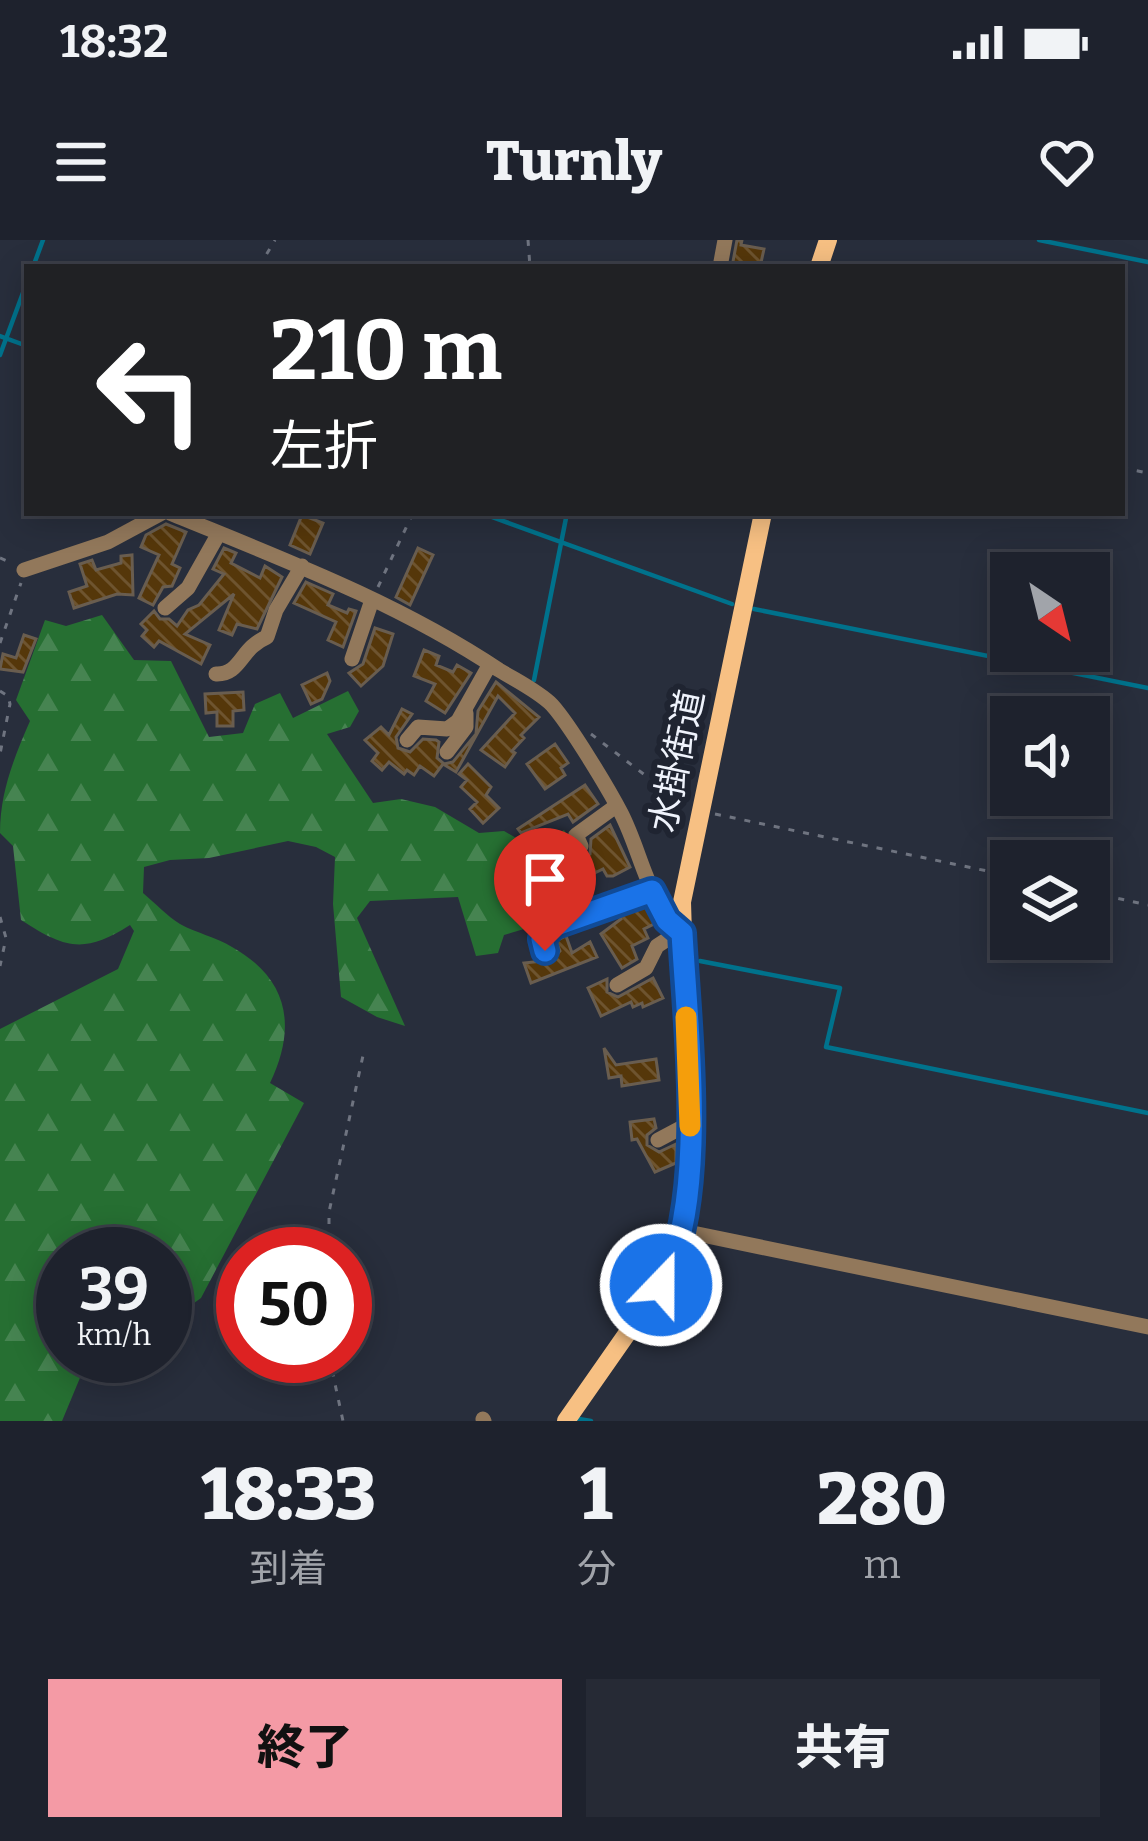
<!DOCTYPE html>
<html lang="ja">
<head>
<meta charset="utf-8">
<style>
  :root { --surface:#1e222d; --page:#262a35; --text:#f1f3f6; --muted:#a1a4aa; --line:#3c3f49; --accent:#f49aa5 }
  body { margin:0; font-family:Bitter,"Noto Sans JP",serif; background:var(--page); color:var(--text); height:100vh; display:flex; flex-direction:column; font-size:45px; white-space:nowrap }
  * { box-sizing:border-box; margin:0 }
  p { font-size:39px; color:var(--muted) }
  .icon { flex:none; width:66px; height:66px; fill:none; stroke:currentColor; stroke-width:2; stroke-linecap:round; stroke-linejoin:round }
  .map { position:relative; height:1181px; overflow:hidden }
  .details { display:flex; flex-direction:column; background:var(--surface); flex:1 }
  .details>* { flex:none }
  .top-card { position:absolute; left:24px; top:24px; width:1101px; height:252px; border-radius:0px; box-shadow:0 6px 30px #0003,0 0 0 3px var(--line); background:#202124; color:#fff; overflow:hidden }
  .needle { width:78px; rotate:145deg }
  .tools { position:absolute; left:990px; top:312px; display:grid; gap:24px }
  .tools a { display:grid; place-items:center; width:120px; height:120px; border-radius:0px; background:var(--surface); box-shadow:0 6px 30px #0003,0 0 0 3px var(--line); font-size:60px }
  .speed { position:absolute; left:36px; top:987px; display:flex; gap:24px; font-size:60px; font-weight:700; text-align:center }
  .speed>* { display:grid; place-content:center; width:156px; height:156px; border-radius:50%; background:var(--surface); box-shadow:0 6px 30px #0003,0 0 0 3px var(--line); line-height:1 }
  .speed small { font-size:30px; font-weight:400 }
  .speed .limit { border:18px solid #d22; background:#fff; color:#111 }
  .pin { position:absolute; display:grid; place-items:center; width:102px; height:102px; color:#fff; margin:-123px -51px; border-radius:50% 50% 50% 0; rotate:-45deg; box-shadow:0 0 12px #0007 }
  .pin .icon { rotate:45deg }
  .me { position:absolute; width:132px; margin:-66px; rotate:22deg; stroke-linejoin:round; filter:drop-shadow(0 0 9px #0008) }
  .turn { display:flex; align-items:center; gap:42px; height:252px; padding:0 48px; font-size:54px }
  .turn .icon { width:156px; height:156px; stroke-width:2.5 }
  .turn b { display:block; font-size:84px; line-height:102px }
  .eta { display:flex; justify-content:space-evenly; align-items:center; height:204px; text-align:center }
  .eta b { font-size:72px; font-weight:800; line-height:84px }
  .cta { display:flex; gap:24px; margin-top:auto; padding:24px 48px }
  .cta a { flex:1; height:138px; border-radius:0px; background:var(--accent); color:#111; font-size:48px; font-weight:800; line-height:138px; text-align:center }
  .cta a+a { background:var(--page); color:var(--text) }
  .status { display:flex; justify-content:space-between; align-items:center; height:84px; padding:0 60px; background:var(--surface); direction:ltr }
  .status svg { height:33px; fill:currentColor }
  header { display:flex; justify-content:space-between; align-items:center; height:156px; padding:0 48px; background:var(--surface); font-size:54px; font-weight:800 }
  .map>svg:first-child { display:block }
  .forest { fill:url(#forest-firs) }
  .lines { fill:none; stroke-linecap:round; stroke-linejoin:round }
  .stream { stroke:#00728c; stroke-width:4.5 }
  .building { fill:url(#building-back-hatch); stroke:#695d4f; stroke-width:3 }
  .path { stroke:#6f7480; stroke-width:3; stroke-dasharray:6 9; stroke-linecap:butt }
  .minor { stroke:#92785b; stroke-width:15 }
  .major { stroke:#f7c083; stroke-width:18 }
  .route-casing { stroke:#114b97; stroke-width:30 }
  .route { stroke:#1a73e8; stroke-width:21 }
  .slow { stroke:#f59e0b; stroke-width:21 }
  .labels { text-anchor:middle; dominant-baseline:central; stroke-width:12; stroke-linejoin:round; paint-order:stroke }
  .street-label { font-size:36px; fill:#eff3fc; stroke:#1f2431 }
</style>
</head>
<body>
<div class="status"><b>18:32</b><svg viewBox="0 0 49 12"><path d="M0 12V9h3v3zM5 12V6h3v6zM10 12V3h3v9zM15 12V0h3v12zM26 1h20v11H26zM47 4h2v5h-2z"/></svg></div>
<header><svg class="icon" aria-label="menu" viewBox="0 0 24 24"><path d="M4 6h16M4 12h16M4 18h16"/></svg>Turnly<svg class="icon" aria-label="heart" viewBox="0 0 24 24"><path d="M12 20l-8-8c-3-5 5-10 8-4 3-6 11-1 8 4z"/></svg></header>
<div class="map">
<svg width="1148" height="1181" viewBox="0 0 1148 1181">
  <defs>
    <pattern id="forest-firs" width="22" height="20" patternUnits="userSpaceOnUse" patternTransform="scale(3)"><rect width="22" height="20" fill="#266f32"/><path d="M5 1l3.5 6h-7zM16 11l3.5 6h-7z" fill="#468451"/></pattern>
    <pattern id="building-back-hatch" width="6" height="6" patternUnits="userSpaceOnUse" patternTransform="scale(3)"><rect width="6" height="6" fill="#55370a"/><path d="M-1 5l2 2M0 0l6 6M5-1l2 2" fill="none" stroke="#6e542f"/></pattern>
  </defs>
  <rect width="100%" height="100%" fill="#282e3c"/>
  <!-- forest -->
  <path class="forest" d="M102,375L134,420L171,421L209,497L243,493L255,464L280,453L293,478L348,451L359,471L350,487L327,494L373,563L401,559L435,567L479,593L504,591L535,609L564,590L577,611L553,626L559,641L585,671L504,695L498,713L476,716L458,657L370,661L357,678L405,786L377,777L341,757L333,664L335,617L316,607L288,601L209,618L170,620L144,627L143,653C155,663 167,676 180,684C196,693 216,697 232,707C289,739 297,787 270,843L304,863L201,1058L165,1084V1014H63V1116H80L82,1133L62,1181H0V789L118,729L134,691L130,685C84,714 66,709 21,680L13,606L0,593C0,552 14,518 30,481L16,460L45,380L66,386Z"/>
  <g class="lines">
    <!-- stream -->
    <path class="stream" d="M1039,0L1148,22
      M33,27L43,0
      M0,96L27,106
      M0,115L27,42
      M481,273L732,364
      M754,369L1148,448
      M534,440L567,273
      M700,721L840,748L826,807L1148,873
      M579,1179L591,1181"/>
  </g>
  <!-- building -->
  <path class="building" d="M737,0H742L741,5L764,9L760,27H732Z
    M302,275L323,283L310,314L290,305Z
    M166,284L186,292L172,324L180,328L172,346L163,347L153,365L139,358L159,315L141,307L146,295Z
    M224,308L236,313L231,323L260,338L265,326L282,337L257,389L237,384L232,395L219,390L234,354L185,394L210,405L201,424L159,401L154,407L142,396L147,390L141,384L154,371L160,379H169L177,386L188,370L199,365L224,334L213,329Z
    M418,308L433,315L410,365L396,357Z
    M132,315L133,355L117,354L74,368L69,352L87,346L80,324L92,320L96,330L121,323V316Z
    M306,342L333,354L328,365L347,373L349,369L356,371L343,407L328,400L336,382L294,363Z
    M375,388L393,394L383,426L361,446L349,433L363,424Z
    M24,395L36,399L23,432L0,429L3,414L16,418Z
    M424,410L439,416L436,425L453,432L457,425L471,433L445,473L426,461L435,444L414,436Z
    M327,433L330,441L322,459L311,464L302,445Z
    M496,442L539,477L521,495L524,498L512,511L515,513L505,527L481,510L515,473L498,456L456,532L443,524L434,536L420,526L414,535L407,530L404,534L389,522L382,530L372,521L378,513L365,500L381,487L389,495L402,469L412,474L396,497L398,508L410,512L423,499L436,500L439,502L437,518L444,524L453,522L476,494L478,471Z
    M243,452L244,470L233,471V486H217V472L206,473L205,454Z
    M555,504L568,523L561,528L565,535L545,549L527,524Z
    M468,524L491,547L486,555L499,568L483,583L470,569L477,562L461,547L467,540L459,534Z
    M585,545L598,564L573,582L568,574L521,593L518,589Z
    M610,585L630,627L613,636H607L603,629L568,646L559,628L590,614L591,599Z
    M647,666L656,683L644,689L648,698L632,706L637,719L622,728L601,694L621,679L619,675Z
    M566,696L572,713L590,702L597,717L531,743L524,723L552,720L560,711L556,701Z
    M653,738L663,758L643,767L642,763L633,767L631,762L601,776L588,748L607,739V752L618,757Z
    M604,808L616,825L656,819L659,840L622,846L621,836L609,838Z
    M654,879L656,888L647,895V905L659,912L676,904V923L655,932L637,899L632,900L630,882Z"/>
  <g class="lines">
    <!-- path -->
    <path class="path" d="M528,0L530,27
      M259,27L275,0
      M1122,228L1148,233
      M0,318L12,323
      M378,347L413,273
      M0,403L21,343
      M0,451L8,456L10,464L0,514
      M591,494L683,564
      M715,574L1011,636
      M1089,652L1148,665
      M0,677L6,698L0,726
      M329,1014V972L364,811
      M329,1116L343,1181"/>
    <!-- minor -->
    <path class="minor" d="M720,27L725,0
      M170,273C282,319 397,362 499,430C515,440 538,451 552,465C570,485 608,548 621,573C642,614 647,661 682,693
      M24,330L108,302L162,273
      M165,368L188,348L219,293
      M352,419L372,360
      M216,434C241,435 240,408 267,397L276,370L302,326
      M407,500L418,487L447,489L458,481L490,424
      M447,512L466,487V473
      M581,606L576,595L616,566
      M545,711L542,699L553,686L652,651
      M617,745L646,728L657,706L680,691
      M658,900L690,883
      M683,991L1148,1087
      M483,1179L484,1181"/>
    <!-- major -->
    <path class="major" d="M819,27L828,0
      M566,1181L661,1045L680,1006L690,924L682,662L763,273"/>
  </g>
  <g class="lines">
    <!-- route casing -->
    <g class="route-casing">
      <path id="route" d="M545,711L542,699L553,686L652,651L667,680L682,693C687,787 709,966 661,1045"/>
    </g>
    <!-- route -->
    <use href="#route" class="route"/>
    <!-- slow -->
    <path class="slow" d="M686,777L690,886"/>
  </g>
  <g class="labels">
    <!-- street labels -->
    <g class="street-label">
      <text transform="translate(677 521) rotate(-78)">水掛街道</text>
    </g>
  </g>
</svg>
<div class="tools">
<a><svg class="needle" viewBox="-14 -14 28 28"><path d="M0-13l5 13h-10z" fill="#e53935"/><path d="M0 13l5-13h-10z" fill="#a1a4aa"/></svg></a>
<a><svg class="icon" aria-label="sound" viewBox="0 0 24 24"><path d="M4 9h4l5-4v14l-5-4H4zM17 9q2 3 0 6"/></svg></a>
<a><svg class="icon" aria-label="layers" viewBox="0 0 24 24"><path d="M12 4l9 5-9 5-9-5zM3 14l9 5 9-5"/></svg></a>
</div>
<div class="speed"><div>39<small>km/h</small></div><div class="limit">50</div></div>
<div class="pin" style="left:545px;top:711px;background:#d93025"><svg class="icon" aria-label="arrive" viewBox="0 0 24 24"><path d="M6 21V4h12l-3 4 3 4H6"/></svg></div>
<svg class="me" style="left:661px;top:1045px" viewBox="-20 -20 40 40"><circle r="17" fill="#1a73e8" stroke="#fff" stroke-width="3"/><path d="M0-11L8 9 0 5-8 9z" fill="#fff"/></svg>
<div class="top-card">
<div class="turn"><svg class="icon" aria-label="left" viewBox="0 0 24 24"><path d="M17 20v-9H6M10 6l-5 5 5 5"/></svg><div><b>210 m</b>左折</div></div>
</div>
</div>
<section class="details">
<div class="eta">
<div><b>18:33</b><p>到着</p></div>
<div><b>1</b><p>分</p></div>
<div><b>280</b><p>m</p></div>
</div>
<div class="cta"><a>終了</a><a>共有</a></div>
</section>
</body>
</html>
